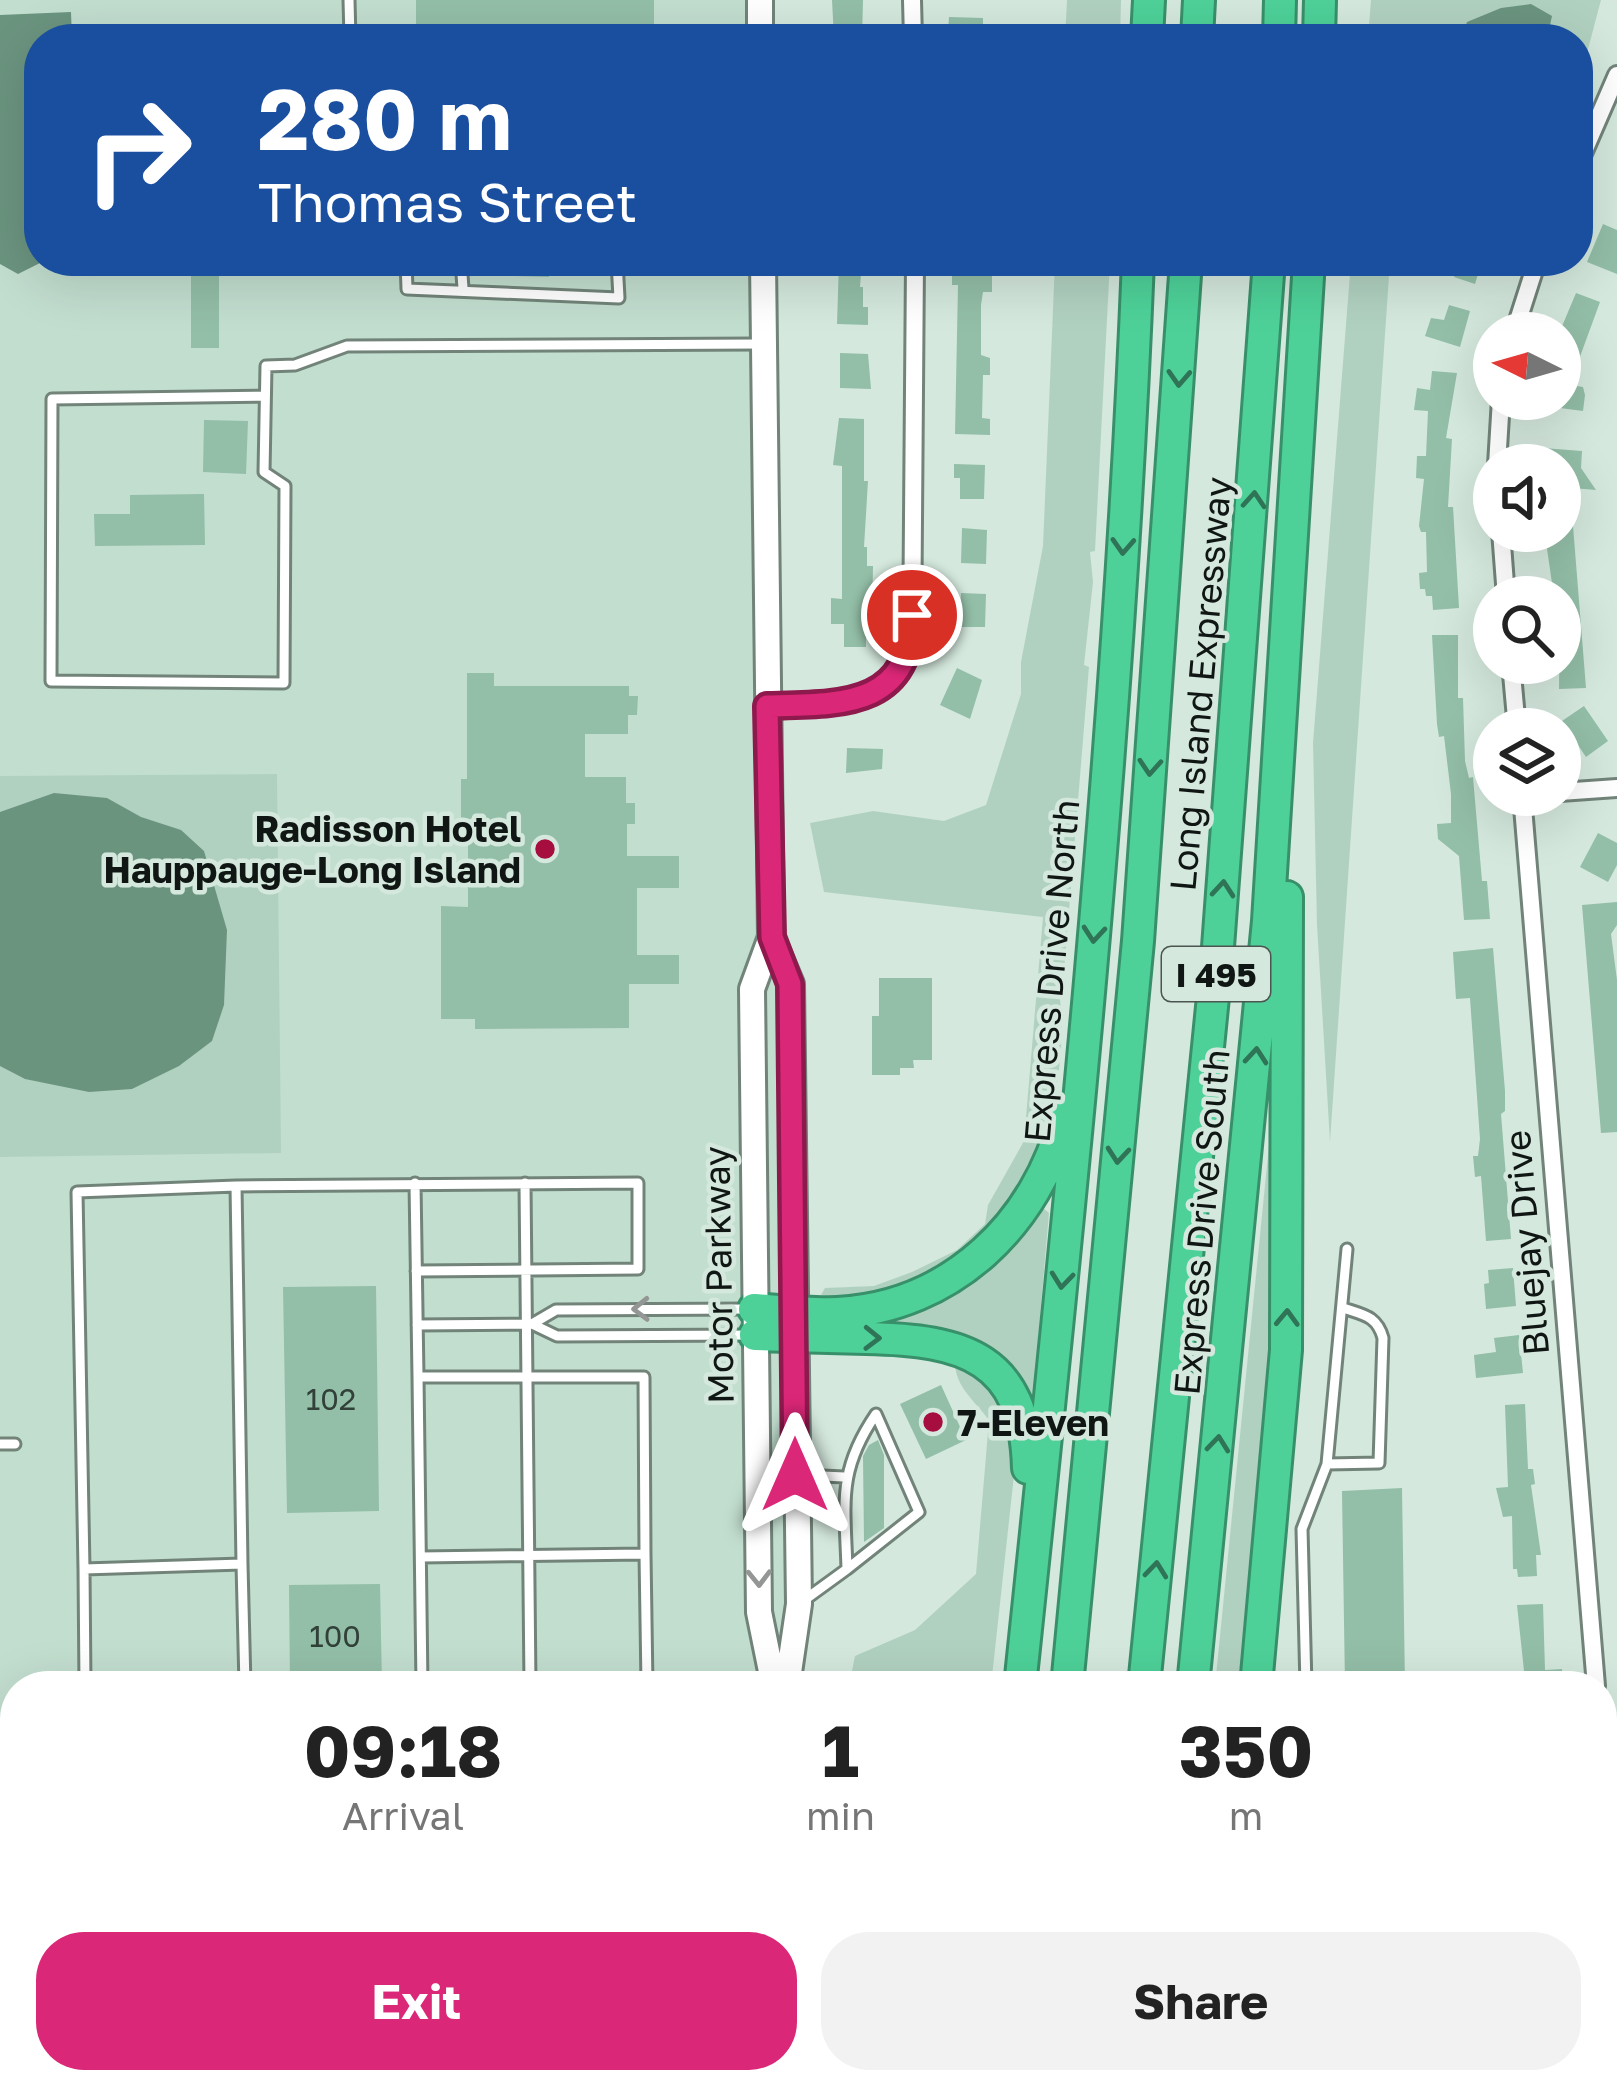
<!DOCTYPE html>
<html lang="en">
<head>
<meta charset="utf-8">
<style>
  :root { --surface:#fff; --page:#f2f2f2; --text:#222; --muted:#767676; --accent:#db2777 }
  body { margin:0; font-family:"Golos Text",sans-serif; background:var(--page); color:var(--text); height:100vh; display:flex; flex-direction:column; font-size:45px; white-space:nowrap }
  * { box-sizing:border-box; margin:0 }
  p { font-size:39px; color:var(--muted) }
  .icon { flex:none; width:66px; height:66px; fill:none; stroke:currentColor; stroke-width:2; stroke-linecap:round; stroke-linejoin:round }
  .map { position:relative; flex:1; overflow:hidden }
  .drawer { position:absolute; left:0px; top:1671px; width:1617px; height:423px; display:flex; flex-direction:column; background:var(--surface); border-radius:48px 48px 0 0; box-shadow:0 12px 48px #0002 }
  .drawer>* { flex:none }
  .top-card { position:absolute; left:24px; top:24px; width:1569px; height:252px; border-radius:48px; box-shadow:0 12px 48px #0002; background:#1a4fa0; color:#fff; overflow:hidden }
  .needle { width:78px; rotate:275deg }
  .controls { position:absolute; left:1473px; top:312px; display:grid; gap:24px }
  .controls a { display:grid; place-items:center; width:108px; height:108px; border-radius:50%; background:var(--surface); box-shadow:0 12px 48px #0002; font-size:60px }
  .pin { position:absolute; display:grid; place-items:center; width:102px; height:102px; color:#fff; margin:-51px; border:6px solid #fff; border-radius:50%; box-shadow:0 3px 12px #0007 }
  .me { position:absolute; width:132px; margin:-66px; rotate:0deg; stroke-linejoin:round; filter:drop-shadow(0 0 9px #0008) }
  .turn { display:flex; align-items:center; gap:42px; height:252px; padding:0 36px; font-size:54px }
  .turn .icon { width:156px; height:156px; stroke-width:2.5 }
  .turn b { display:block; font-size:84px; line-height:102px }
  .eta { display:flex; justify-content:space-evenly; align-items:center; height:204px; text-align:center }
  .eta b { font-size:72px; font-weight:700; line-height:84px }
  .primary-button { display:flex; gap:24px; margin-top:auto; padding:24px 36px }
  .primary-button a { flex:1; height:138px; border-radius:48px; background:var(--accent); color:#fff; font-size:48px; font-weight:700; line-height:138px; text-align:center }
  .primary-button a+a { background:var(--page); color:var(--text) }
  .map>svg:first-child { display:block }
  .built { fill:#c2decf }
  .green { fill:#b1d1c0 }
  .water { fill:#6b947f }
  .building { fill:#93bea7 }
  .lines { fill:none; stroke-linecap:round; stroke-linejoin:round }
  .lane-casing { stroke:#72847a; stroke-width:15 }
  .street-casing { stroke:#72847a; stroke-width:22 }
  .secondary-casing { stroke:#72847a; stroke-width:30 }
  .highway-casing { stroke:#38906a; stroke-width:36 }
  .lane { stroke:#fff; stroke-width:9 }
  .street { stroke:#fff; stroke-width:16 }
  .secondary { stroke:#fff; stroke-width:24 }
  .highway { stroke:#4ed199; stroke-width:30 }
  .oneway { stroke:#2f7456 }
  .oneway2 { stroke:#939695 }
  .route-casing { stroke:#8e194d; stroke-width:30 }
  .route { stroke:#db2777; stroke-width:21 }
  .poi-dot { fill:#a60e3f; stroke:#d4e8dd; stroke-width:4.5 }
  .labels { text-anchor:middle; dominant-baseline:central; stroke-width:9; stroke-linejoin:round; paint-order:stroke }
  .number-label { font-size:30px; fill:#314038 }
  .shield { fill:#d4e8dd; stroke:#4b5550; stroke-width:3 }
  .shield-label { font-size:33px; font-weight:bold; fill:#101613 }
  .street-label { font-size:36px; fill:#101613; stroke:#d4e8dd }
  .poi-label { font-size:36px; font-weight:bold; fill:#101613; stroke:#d4e8dd; text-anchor:end }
</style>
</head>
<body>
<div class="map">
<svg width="1617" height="2093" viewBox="0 0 1617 2093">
  <rect width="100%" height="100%" fill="#d4e8dd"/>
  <!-- built -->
  <path class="built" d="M0,0H765L766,39H39V261H769L771,937L793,1108L789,1686H15V2079H786V2093H0Z
    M1617,1968V2093H1527V2079H1602V1970Z"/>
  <!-- green -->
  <path class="green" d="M1067,0H1121L1120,39H1065Z
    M1371,0H1601L1578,87V39H1547L1551,17L1461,35V39H1368Z
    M1055,261H1110L1095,551L1090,552L1093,582L1084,665L1089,667L1063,983L1058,984C1073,1075 1040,1194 968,1254C957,1263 940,1269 927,1275C892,1293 859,1304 821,1295L825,1288L874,1286L912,1272L957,1250L985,1224L988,1205L1024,1141L1043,917L824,892L810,823L873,811L944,821L986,805L1021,694V662L1043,546Z
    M1351,261H1390L1330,1142L1317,925L1313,743Z
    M277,774L281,1153L0,1157V776Z
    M1277,1065L1281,1322L1242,1686H1215Z
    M1042,1207L1049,1213L1033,1399C997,1345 966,1328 900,1326L892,1317C963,1283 992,1272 1042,1207Z
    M956,1358L1000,1397L1016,1457L991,1686H944L937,1672L908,1679L906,1686H849L855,1656L915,1630L976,1574L989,1420C975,1401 951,1383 956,1358Z
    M842,2079H952L951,2093H837Z
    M1252,2079H1314L1305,2093H1251Z"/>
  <!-- water -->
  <path class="water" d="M1531,4L1552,16L1547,39H1461L1467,22L1501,8Z
    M71,12L72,39H39V261H44L18,274L0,264V15Z
    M54,793L107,798L141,817L181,830L204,851L227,930L224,1005L212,1041L179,1066L132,1089L89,1092L25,1079L0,1066V812Z"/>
  <!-- building -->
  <path class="building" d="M416,0H654V39H416Z
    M832,0H863L862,39H834Z
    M949,17L983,18V39H958V32H948Z
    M1603,224L1617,230V274L1587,262Z
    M515,261H549V277L515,276Z
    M839,261H862L860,287H863V307H868V325L837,324Z
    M1459,261H1482L1475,284L1454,277Z
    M191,268H219V348H191Z
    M958,268L992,272V292H983L981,305V355L990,358V375H983L982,418L990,419V435L955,434L958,285H952V271Z
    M1576,293L1600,302L1574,373L1579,374L1577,386L1583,387L1585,395L1583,411L1560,408V353L1567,334L1560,331Z
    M1449,305L1470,311L1460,347L1425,336L1431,318L1444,320Z
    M840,353L868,354L871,389L840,388Z
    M1432,371L1457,373L1446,438L1452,439L1448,507H1453L1459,608L1433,610L1432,596H1426L1425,589H1420L1419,573L1427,572L1426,532H1421L1419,526L1424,479L1416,478L1417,456H1426L1428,411L1414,410L1417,388L1430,390Z
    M839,418L864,419V481H868L864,547H867V566H873L872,618H866V647H844V624H831V598L842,599V466L833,465Z
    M204,420L248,421L246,474L203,472Z
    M1543,448L1582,451L1581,468L1596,490L1560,487V465H1542Z
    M954,464L985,465L984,499H960V478H954Z
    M204,494L205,545L95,546L94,514H130V495Z
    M1560,501H1571L1586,688L1559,689L1560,597H1554L1545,535L1560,531Z
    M962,528L987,530L986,564L961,563Z
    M961,593L986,594L985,627H960Z
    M1432,635H1458V698H1463L1465,761L1469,778L1473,777L1482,881H1487L1490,919L1464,920L1459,856L1438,839L1437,824L1451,823V794L1444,736L1439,737L1437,724Z
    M957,668L982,680L970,719L940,705Z
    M467,673H494V686H629V696H638L637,715H628V734H585V777H626V803H635V824H627V856H679V888H637V955H679V984H629V1028L475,1029V1019H441V906L468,907V842H461V779H467Z
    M1584,706L1608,741L1586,757L1562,721Z
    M847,748L883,749L882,769L846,773Z
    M1598,833L1617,843V865L1608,882L1580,867Z
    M1617,902V925L1611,934L1617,980V1132L1601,1133L1582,905Z
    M1493,948L1505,1091V1111L1501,1114L1511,1239L1486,1241L1481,1176L1475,1177L1473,1156H1478L1480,1139L1470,998L1456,999L1453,952Z
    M879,978H932V1060H913L914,1068H900V1075H872V1016H879Z
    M1513,1268L1516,1306L1486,1309L1484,1284L1489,1283L1488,1270Z
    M376,1286L379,1511L287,1513L283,1287Z
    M1519,1335L1523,1373L1476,1378L1474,1355L1496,1352L1494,1338Z
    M941,1385L966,1440L926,1459L900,1404Z
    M1525,1404L1528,1469H1533L1535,1484L1531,1485L1541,1555H1536L1537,1576L1518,1577L1517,1569H1513L1512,1516L1503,1517L1496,1488L1508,1487L1505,1405Z
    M878,1440L884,1455V1528L864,1542L863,1456L869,1445Z
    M1402,1488L1405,1686H1345L1342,1491Z
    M380,1584L382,1686H290L289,1585Z
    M1543,1604L1545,1670L1562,1669V1683L1515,1685V1671H1524L1517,1605Z"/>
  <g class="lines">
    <!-- lane casing -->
    <g class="lane-casing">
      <path id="lane" d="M349,0L350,39
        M406,261L407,289L619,298L617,261
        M461,261L463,288
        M265,396L52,399L51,681L284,683L285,486L264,472L266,366L295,365L347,346L759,344
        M415,1183L418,1377
        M525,1183L530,1686
        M236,1186L638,1183V1269L416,1271
        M532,1324L556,1310L749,1309
        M417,1325L532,1324L557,1336L751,1335
        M0,1444H15
        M1327,1464L1379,1463L1383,1338C1377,1316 1364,1315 1343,1308
        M802,1475L844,1477
        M645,1554L647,1686
        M421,1557L645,1554L644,1377H418L422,1686
        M84,1569L77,1192L236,1186L242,1564
        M803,1601L847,1569L919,1512L876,1414C837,1471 845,1503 847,1569
        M85,1686L84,1569L242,1564L245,1686
        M1306,1686L1302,1529L1327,1464L1347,1249
        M100,2079L102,2093
        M564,2079L566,2093
        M672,2079L673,2093
        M1368,2083V2079
        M338,2093L339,2079"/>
    </g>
    <!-- street casing -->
    <g class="street-casing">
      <path id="street" d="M912,0L913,39
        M1578,165L1617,75
        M1514,333L1537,261
        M1497,465L1501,399
        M1501,531L1506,597
        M1511,663L1517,729
        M767,706L860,698L887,686L912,648L915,261
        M1560,792L1617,788
        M1522,795L1596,1686
        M1602,1751L1617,1984"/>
    </g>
    <!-- secondary casing -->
    <g class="secondary-casing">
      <path id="secondary" d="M760,0V39
        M763,261L771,937L791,984L799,1604L787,1686
        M771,937L752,989L759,1612L774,1686
        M1602,1984L1617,1983
        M789,2079L790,2093
        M127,2093L279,2079
        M1222,2093V2079"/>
    </g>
    <!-- highway casing -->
    <g class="highway-casing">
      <path id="highway" d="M1147,39L1149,0
        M1197,39L1199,0
        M1279,39L1280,0
        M1319,39L1320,0
        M754,1309C781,1311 810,1314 837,1313C952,1307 1038,1223 1065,1115
        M755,1335C792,1336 829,1337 866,1338C964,1340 1025,1357 1028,1468
        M1020,1686C1070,1212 1119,737 1138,261
        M1067,1686L1138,941L1186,261
        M1144,1686L1218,947L1269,261
        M1193,1686L1268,921L1309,261
        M1256,1686L1286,1350L1287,897
        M978,2093L980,2079
        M1027,2093L1029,2079
        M1101,2093L1102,2079
        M1150,2093L1151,2079"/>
    </g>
    <!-- lane -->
    <use href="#lane" class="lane"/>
    <!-- street -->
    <use href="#street" class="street"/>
    <!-- secondary -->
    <use href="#secondary" class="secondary"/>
    <!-- highway -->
    <use href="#highway" class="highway"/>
  </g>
  <!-- one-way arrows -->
  <defs><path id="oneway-chevron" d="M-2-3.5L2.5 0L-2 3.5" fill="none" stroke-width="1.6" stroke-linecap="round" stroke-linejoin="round" transform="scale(3)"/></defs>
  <g class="oneway">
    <use href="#oneway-chevron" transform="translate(1179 378) rotate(93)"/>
    <use href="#oneway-chevron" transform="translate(1254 500) rotate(-86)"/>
    <use href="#oneway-chevron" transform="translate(1123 546) rotate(93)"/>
    <use href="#oneway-chevron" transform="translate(1150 767) rotate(94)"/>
    <use href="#oneway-chevron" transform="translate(1223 889) rotate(-85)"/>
    <use href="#oneway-chevron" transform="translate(1094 934) rotate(95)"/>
    <use href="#oneway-chevron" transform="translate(1256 1056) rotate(-85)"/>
    <use href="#oneway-chevron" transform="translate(1118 1155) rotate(95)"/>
    <use href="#oneway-chevron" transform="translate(1062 1280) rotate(96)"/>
    <use href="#oneway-chevron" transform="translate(1287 1318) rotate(-88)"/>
    <use href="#oneway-chevron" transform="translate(872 1338) rotate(1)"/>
    <use href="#oneway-chevron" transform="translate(1218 1444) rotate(-84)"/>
    <use href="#oneway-chevron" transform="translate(1156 1570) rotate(-84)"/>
  </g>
  <g class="oneway2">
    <use href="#oneway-chevron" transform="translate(641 1309) rotate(179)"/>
    <use href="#oneway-chevron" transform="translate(759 1578) rotate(89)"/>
  </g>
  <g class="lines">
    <!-- route casing -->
    <g class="route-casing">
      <path id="route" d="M795,1475L790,984L772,937L767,706C841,704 911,708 912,615"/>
    </g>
    <!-- route -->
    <use href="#route" class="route"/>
  </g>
  <!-- markers -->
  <g class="poi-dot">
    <circle cx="545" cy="849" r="12"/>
    <circle cx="933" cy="1422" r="12"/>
  </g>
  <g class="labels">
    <!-- number labels -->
    <g class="number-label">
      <text x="331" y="1399">102</text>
      <text x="335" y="1636">100</text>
    </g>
    <!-- shield labels -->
    <rect class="shield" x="1162" y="947" width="108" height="54" rx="9"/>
    <g class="shield-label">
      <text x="1216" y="974">I 495</text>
    </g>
    <!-- street labels -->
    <g class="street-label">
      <text transform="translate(1200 684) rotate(-85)">Long Island Expressway</text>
      <text transform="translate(1051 971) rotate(-85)">Express Drive North</text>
      <text transform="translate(1201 1222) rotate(-85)">Express Drive South</text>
      <text transform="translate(1526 1243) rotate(-95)">Bluejay Drive</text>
      <text transform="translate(718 1275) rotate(-91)">Motor Parkway</text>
    </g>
    <!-- poi labels -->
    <g class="poi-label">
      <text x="521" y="828">Radisson Hotel<tspan x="521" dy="41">Hauppauge-Long Island</tspan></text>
      <text x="957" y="1422" text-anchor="start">7-Eleven</text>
    </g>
  </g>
</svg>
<div class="controls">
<a><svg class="needle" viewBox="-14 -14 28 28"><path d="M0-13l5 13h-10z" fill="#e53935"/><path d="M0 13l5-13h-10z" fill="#767676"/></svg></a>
<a><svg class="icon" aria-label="sound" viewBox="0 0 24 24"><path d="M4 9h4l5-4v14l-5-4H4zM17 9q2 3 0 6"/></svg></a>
<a><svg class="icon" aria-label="search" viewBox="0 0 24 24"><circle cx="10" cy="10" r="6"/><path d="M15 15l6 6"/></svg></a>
<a><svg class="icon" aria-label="layers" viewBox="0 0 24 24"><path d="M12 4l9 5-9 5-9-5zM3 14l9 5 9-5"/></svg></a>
</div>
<div class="pin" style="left:912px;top:615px;background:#d93025"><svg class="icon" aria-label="arrive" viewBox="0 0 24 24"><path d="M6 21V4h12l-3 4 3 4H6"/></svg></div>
<svg class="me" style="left:795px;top:1475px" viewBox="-20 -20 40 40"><path d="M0-17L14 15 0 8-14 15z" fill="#db2777" stroke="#fff" stroke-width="4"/></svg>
<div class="top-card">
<div class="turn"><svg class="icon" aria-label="right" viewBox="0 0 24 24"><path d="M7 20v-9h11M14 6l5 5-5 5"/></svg><div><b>280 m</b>Thomas Street</div></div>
</div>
<section class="drawer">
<div class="eta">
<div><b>09:18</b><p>Arrival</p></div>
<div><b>1</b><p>min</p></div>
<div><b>350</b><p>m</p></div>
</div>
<div class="primary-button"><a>Exit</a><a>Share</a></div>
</section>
</div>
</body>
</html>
